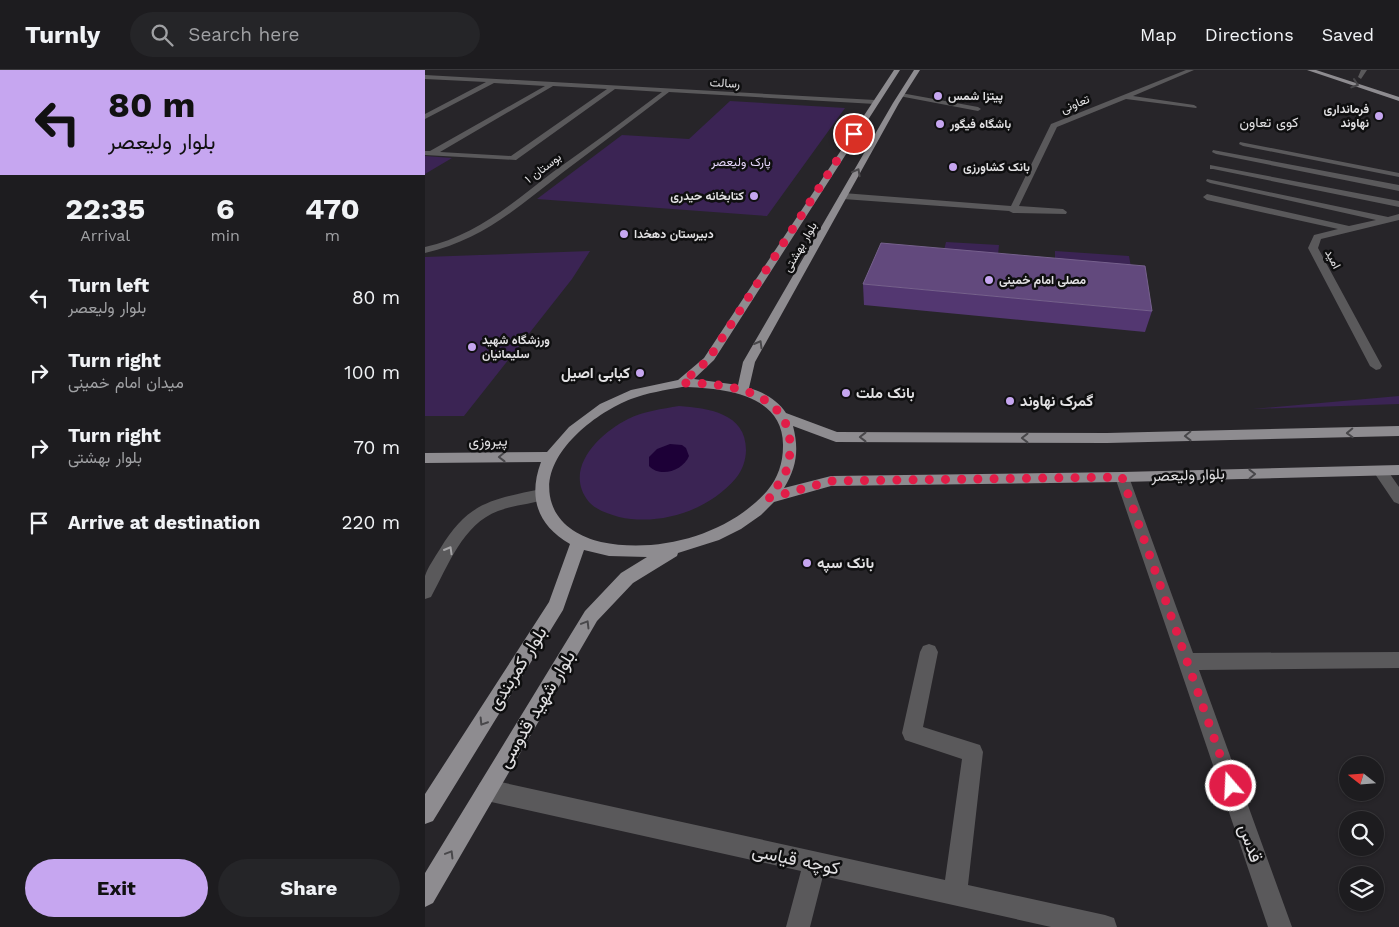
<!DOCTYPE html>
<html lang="en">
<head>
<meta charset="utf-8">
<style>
  :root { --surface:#1d1c1f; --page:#252528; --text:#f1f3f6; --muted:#a0a1a4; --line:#3b3a3d; --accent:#c6a6f0 }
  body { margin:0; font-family:"Work Sans",Vazirmatn,sans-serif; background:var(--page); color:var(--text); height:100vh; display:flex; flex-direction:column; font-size:19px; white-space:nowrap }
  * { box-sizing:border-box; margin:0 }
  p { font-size:16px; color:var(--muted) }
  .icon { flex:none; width:28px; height:28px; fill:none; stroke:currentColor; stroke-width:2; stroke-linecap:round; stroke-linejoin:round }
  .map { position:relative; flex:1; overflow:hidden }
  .drawer { display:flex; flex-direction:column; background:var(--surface); width:425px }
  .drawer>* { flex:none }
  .banner { background:#c6a6f0; color:#111; overflow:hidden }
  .needle { width:32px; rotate:287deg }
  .buttons { position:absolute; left:914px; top:686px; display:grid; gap:10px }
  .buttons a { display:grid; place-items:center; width:45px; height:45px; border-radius:50%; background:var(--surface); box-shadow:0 1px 4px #0004,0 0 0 1px var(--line); font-size:25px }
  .pin { position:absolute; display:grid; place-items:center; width:42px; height:42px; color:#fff; margin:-21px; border:2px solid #fff; border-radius:50%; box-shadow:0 1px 5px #0007 }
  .me { position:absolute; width:55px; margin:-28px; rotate:341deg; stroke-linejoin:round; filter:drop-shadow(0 0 4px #0008) }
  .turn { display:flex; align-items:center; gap:18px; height:105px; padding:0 25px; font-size:22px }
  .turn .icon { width:65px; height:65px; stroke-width:2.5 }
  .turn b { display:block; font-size:35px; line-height:42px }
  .eta { display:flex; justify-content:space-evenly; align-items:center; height:85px; text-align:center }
  .eta b { font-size:30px; font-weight:700; line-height:35px }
  .cta { display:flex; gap:10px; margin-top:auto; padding:10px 25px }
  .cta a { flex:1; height:58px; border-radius:30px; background:var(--accent); color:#111; font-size:20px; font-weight:700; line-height:58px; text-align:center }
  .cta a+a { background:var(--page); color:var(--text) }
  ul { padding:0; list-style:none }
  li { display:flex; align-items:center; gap:15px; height:75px; padding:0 25px }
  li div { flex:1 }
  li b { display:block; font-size:19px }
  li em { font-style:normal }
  header { display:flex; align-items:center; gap:30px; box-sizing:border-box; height:70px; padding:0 25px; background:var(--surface); border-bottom:1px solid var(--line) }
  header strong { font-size:24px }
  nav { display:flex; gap:28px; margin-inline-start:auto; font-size:18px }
  .search { width:350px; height:45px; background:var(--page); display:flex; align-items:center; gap:12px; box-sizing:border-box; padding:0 18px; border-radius:28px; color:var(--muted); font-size:19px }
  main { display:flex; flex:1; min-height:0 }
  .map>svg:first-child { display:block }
  .green { fill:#3b2454 }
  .water { fill:#1d0037 }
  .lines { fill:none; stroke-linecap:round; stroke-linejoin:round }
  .minor { fill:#5a595b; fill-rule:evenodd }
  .major { fill:#8e8c90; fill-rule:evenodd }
  .wall { fill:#533771 }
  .building { fill:#62497d; stroke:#76618d }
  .oneway { stroke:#48474a }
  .oneway2 { stroke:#a5a4a6 }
  .route { stroke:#e11d48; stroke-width:9; stroke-dasharray:0 16.2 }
  .poi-dot { fill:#c6a6f0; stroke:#0f0f10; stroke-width:2 }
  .labels { text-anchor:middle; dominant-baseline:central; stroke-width:5; stroke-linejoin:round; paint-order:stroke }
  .far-street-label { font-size:12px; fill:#e2e1e3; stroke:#0f0f10 }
  .far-poi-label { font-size:12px; font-weight:bold; fill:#e2e1e3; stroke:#0f0f10; text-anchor:start }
  .far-park-label { font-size:12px; fill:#e7d7fd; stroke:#0f0f10 }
  .far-neighbourhood-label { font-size:14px; fill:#e2e1e3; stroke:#0f0f10 }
  .poi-label { font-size:15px; font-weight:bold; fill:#e2e1e3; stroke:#0f0f10; text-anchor:start }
  .street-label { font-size:15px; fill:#e2e1e3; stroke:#0f0f10 }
  .near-street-label { font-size:18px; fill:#e2e1e3; stroke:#0f0f10 }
</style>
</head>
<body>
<header>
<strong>Turnly</strong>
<div class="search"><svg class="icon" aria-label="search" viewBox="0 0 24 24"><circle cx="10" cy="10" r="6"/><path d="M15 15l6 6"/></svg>Search here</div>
<nav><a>Map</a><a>Directions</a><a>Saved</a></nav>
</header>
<main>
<section class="drawer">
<div class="banner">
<div class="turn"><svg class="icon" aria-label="left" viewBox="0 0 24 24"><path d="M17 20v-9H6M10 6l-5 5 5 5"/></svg><div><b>80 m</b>بلوار ولیعصر</div></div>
</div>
<div class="eta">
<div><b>22:35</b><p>Arrival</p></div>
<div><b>6</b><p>min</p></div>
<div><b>470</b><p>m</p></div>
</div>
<ul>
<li><svg class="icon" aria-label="left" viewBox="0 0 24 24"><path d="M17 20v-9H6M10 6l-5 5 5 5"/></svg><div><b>Turn left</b><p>بلوار ولیعصر</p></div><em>80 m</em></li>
<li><svg class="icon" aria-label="right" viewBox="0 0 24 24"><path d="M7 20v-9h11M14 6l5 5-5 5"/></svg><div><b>Turn right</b><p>میدان امام خمینی</p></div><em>100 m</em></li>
<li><svg class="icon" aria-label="right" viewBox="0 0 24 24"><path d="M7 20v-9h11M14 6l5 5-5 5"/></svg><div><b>Turn right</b><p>بلوار بهشتی</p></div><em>70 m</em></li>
<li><svg class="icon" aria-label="arrive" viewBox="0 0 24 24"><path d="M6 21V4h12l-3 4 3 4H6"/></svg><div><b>Arrive at destination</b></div><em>220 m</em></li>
</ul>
<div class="cta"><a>Exit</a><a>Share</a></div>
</section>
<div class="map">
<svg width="974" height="857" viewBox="0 0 974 857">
  <rect width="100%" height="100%" fill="#272529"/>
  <!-- green -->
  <path class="green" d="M305,31L420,38L342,146L112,129L197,65L264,69Z
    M0,86L27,88L0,104Z
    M521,172L574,175L572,196L516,192Z
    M165,181L147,209L39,346H0V187Z
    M630,181L704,186L708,208L630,203Z
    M974,326V334L827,339Z
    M254,336C283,338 321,343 321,380C321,390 317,401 311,408C283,441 235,456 194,447C184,444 171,440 164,432C137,399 175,363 203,349C219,341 237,339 254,336Z"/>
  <!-- water -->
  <path class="water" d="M245,374L257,375L261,378L264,386C258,401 235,408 224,396V387L232,379Z"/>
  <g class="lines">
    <!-- minor -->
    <path class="minor" d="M761,0H769L708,26L769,35L772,37L771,38L701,29L632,57L594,136L638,139L642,142L641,144L588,143L584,141L418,129L414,126L418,123L586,136L626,54Z
      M936,0H942L936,9L933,7Z
      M0,5L450,30L453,32L450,34L244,22C209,49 173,76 137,103C92,138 57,170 0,183V177C50,166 89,132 128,102C165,76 201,49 237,22L190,19L91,90L0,85V81H5L120,16L69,13L0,49V44L61,12L0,9ZM128,16L182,19L86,86L15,82Z
      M476,23L553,37L556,39L553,41L474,26V24Z
      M815,72L974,103V107L818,76L814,74Z
      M788,80L974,115V121L791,84L787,82Z
      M785,95L974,131V137L788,99H785Z
      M782,109L963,147L974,144V150L896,169L893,178L957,296L955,299L951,300L945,296L883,178L889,165L913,159L782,130L778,127L782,124L924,156L951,150L785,113L781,111Z
      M955,396L960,397L974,417V434L969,432L948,401L950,397Z
      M697,402L702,403L704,407L768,583L974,582V598L774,600L867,857H843L690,407L692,403Z
      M117,419L122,421L124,425L122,429C106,434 89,435 73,441C38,454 23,496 6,527L0,529C0,522 0,513 0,506C3,497 10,487 15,479C43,432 67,429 117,419Z
      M504,574L510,576L513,582L498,657L555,675L558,682L543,815L680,845L689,848L692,857H626L398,806L385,857H361L376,801L62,731L55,727L51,720L55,713L62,709L520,810L537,689L480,670L477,663L495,582L498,576Z"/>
    <!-- major -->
    <path class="major" d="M469,0H475L289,290L269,309L313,315L318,292L468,33L489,0H495L474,33L330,292L324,318C339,322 353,331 361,343L412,362L682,363L974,356V366L682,373L411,372L368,356C374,379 372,397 359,418L406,406L697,402L974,395V405L697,412L406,416L349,432L336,445L316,459L294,470L253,483L252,486L208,513L172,551L8,833L0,837V803L160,541L196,503L222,487L184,486L159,480L138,540L8,751L0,754V724L124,532L145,474C112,455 103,427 116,392L0,393V383L122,382L144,357L175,334L206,320L253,310L279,288ZM257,317C296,318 359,323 358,376C358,393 353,408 342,421C303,465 233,484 176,472C155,467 134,455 127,434C111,388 168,344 206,329C222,323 240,320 257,317Z
      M882,0H891L974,27V31Z"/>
  </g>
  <!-- wall -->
  <path class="wall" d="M438,214L727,241L720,262L439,235Z"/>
  <!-- building -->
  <path class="building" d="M456,173L720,196L727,241L438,214Z"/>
  <!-- one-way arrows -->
  <defs><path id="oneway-chevron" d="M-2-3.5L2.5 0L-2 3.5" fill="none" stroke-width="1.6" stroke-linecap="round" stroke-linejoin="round" transform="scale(1.25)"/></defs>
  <g class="oneway">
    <use href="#oneway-chevron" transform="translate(930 14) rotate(18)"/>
    <use href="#oneway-chevron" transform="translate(432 102) rotate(-61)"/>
    <use href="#oneway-chevron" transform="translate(334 274) rotate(-60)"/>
    <use href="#oneway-chevron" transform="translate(925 363) rotate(178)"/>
    <use href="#oneway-chevron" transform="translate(763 366) rotate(179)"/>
    <use href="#oneway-chevron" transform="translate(438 367) rotate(-180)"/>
    <use href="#oneway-chevron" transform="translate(600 368) rotate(-180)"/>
    <use href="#oneway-chevron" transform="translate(77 387) rotate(179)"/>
    <use href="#oneway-chevron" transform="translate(827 404) rotate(-1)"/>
    <use href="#oneway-chevron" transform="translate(161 554) rotate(-59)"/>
    <use href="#oneway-chevron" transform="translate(58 652) rotate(122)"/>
    <use href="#oneway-chevron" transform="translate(25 784) rotate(-59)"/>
  </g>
  <use class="oneway2" href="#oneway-chevron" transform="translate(24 480) rotate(-60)"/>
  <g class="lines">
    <!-- route -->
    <path class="route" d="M429,64L283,290L257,313C298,313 361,319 365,372C365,383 365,395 359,405C355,413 349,420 344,428L406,411L697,407L806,716"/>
  </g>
  <!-- markers -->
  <g class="poi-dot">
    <circle cx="513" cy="26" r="5"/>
    <circle cx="954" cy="46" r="5"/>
    <circle cx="515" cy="54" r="5"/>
    <circle cx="528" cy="97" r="5"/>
    <circle cx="329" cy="126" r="5"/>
    <circle cx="199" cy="164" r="5"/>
    <circle cx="564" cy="210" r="5"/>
    <circle cx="47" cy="277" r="5"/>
    <circle cx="215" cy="303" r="5"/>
    <circle cx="421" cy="323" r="5"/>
    <circle cx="585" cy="331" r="5"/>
    <circle cx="382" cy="493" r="5"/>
  </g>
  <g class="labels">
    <!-- far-street labels -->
    <g class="far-street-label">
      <text transform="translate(300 13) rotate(3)">رسالت</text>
      <text transform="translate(650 34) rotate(-23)">تعاونی</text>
      <text transform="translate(118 98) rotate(-37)">بوستان ۱</text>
      <text transform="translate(375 177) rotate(-60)">بلوار بهشتی</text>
      <text transform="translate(908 189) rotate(62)">امید</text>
    </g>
    <!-- far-poi labels -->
    <g class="far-poi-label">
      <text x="523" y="26">پیتزا شمس</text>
      <text x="944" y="39" text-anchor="end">فرمانداری<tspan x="944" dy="14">نهاوند</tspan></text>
      <text x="525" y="54">باشگاه فیگور</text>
      <text x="538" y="97">بانک کشاورزی</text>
      <text x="319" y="126" text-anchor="end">کتابخانه حیدری</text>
      <text x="209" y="164">دبیرستان دهخدا</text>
      <text x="574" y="210">مصلی امام خمینی</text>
      <text x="57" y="270">ورزشگاه شهید<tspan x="57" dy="14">سلیمانیان</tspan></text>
    </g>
    <!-- far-park labels -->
    <g class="far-park-label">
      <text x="316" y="92">پارک ولیعصر</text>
    </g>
    <!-- far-neighbourhood labels -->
    <g class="far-neighbourhood-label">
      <text x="844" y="52">کوی تعاون</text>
    </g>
    <!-- poi labels -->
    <g class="poi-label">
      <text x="205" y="303" text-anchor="end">کبابی اصیل</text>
      <text x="431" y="323">بانک ملت</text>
      <text x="595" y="331">گمرک نهاوند</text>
      <text x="392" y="493">بانک سپه</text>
    </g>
    <!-- street labels -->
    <g class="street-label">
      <text transform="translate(63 371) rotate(-1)">پیروزی</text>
      <text transform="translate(763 405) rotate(-2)">بلوار ولیعصر</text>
    </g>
    <!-- near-street labels -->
    <g class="near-street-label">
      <text transform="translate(92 598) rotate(-58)">بلوار کمربندی</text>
      <text transform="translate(111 639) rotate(-59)">بلوار شهید قدوسی</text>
      <text transform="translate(826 773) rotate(71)">قدس</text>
      <text transform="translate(371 789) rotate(12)">کوچه قیاسی</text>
    </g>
  </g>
</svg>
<div class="buttons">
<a><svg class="needle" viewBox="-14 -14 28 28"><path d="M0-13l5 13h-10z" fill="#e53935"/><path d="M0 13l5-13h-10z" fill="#a0a1a4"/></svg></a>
<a><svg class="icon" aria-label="search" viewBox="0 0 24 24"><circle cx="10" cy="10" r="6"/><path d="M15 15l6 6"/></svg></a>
<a><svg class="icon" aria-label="layers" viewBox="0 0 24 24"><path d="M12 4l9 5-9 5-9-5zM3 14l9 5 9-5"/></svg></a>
</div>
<div class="pin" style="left:429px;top:64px;background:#d93025"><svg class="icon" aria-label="arrive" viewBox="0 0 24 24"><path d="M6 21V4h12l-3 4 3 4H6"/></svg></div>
<svg class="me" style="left:806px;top:716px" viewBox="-20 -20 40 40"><circle r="17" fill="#e11d48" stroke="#fff" stroke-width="3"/><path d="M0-11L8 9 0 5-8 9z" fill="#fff"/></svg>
</div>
</main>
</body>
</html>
